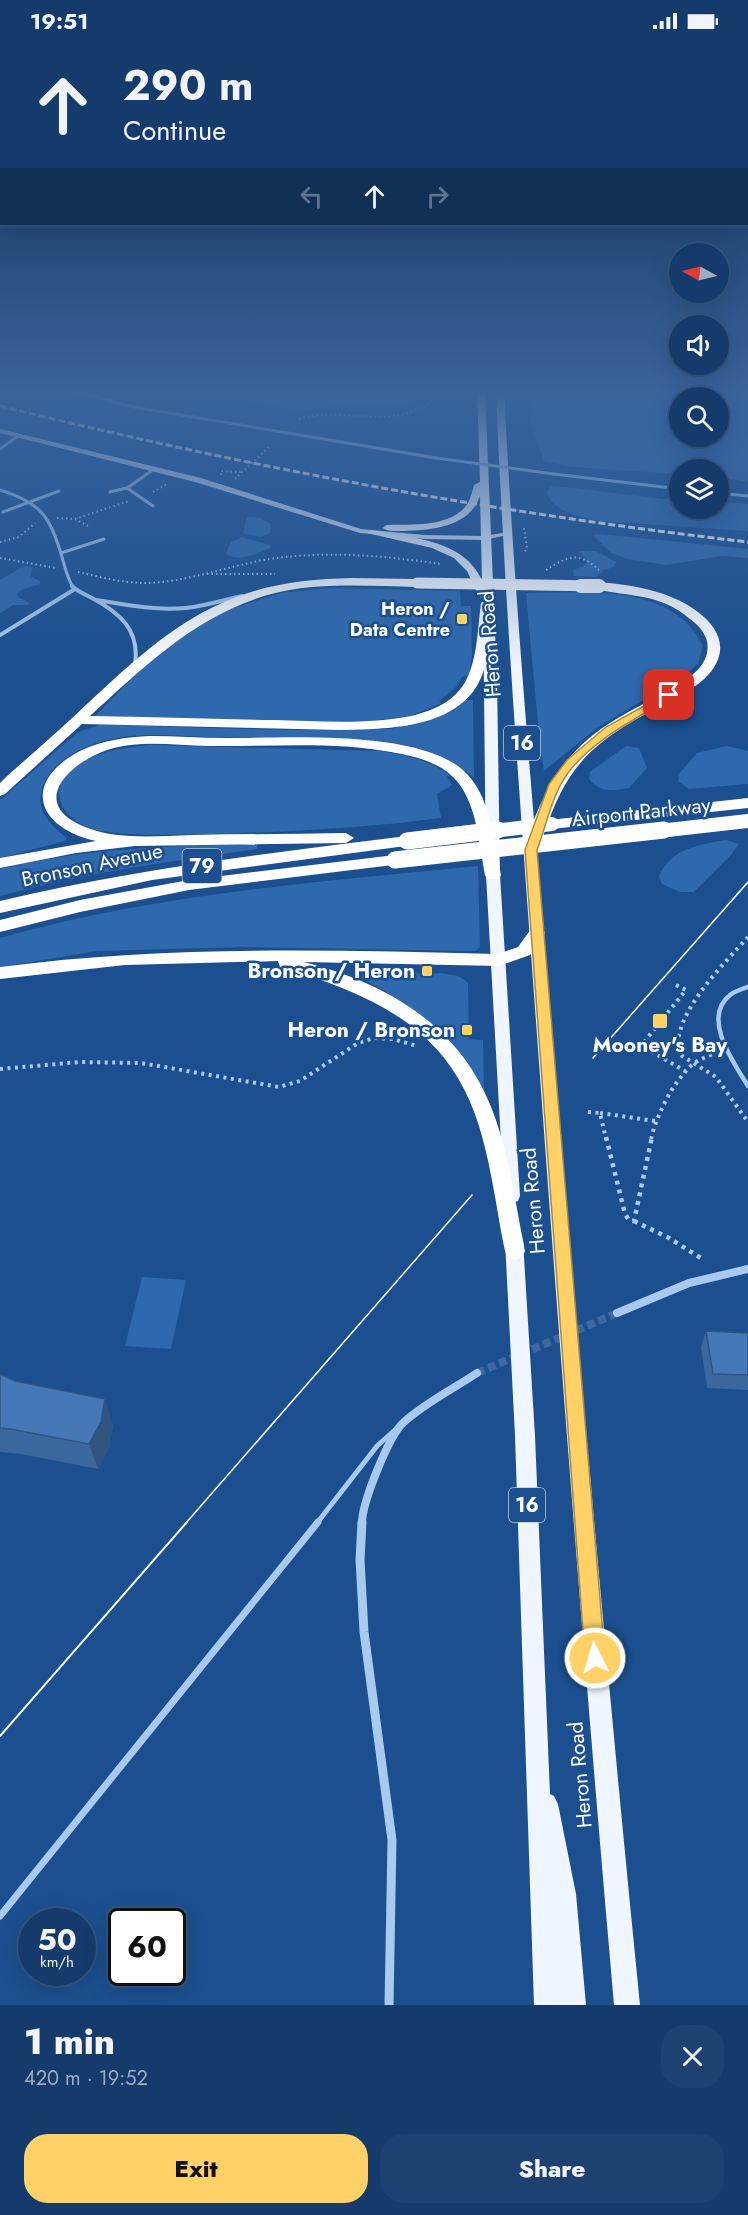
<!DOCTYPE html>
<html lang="en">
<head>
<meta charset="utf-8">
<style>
  :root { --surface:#143b6b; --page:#1d4271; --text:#f1f3f6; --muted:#9dadc1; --line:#33557e; --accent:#ffd166 }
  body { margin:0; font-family:Jost,sans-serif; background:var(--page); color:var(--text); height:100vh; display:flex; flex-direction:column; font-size:22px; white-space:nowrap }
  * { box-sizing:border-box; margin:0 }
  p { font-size:20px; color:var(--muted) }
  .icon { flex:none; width:33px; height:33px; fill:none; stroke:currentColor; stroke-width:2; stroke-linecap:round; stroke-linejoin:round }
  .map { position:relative; height:1963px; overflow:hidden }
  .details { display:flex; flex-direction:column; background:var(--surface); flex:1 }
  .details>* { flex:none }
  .banner { position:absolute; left:0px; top:0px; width:748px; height:183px; box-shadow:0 6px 24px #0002,0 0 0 2px var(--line); background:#143b6b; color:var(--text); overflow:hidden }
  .needle { width:39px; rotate:278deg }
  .fabs { position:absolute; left:669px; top:201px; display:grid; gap:12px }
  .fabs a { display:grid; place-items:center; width:60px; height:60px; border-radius:50%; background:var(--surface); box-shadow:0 6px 24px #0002,0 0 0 2px var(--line); font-size:30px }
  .speed { position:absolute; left:18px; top:1866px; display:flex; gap:12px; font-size:30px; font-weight:700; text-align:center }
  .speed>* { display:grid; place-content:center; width:78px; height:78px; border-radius:50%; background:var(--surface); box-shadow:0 6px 24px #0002,0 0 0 2px var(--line); line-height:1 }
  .speed small { font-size:15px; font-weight:400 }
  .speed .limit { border:3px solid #111; border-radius:9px; background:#fff; color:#111 }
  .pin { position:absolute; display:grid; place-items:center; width:51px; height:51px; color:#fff; margin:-26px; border-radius:12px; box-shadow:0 3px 9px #0006 }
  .me { position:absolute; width:66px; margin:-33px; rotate:355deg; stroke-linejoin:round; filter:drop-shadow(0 0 4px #0008) }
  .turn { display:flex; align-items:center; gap:21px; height:126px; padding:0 24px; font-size:27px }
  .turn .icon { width:78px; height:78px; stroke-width:2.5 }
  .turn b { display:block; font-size:42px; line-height:51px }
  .lanes { display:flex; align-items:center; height:57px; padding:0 24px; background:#0003; justify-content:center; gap:30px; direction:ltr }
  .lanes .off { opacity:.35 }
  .round { display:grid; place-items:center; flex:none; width:63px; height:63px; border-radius:24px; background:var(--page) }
  .headline { display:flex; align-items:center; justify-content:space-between; height:102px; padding:0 24px }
  h1 { font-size:36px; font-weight:800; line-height:45px }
  .button { display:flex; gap:12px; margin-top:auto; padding:12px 24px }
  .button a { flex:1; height:69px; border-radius:24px; background:var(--accent); color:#111; font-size:24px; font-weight:800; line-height:69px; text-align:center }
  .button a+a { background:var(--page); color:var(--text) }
  .status { display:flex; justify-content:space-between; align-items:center; height:42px; padding:0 30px; background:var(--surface); direction:ltr }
  .status svg { height:16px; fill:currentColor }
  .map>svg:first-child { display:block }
  .green { fill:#2e69ad; fill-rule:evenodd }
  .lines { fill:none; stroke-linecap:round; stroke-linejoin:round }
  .street-tunnel { stroke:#3d69a0; stroke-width:8; stroke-dasharray:8 4; stroke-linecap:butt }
  .path-far2 { stroke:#a9c9ee; stroke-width:2; stroke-dasharray:1.5 3; stroke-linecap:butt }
  .path-far1 { stroke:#a9c9ee; stroke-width:4; stroke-dasharray:3 4.5; stroke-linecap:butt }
  .path { stroke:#a9c9ee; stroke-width:4.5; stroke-dasharray:4 5; stroke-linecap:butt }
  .lane-far4 { stroke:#a9c9ee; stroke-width:3 }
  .lane-far3 { stroke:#a9c9ee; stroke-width:4 }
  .lane-far2 { stroke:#a9c9ee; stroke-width:4.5 }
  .lane-far1 { stroke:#a9c9ee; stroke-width:5 }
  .lane { stroke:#a9c9ee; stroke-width:7 }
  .street-far1 { stroke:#a9c9ee; stroke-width:8 }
  .street { stroke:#a9c9ee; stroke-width:9 }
  .secondary { fill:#d6e6fa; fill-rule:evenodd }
  .primary { fill:#f0f6ff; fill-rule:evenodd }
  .highway { fill:#fff; fill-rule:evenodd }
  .tram-far1 { stroke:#fff; stroke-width:1.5 }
  .tram { stroke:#fff; stroke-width:2 }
  .rail { stroke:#fff; stroke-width:3; stroke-dasharray:7 3; stroke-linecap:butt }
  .lane-bridge { stroke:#a9c9ee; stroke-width:3 }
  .highway-bridge-far2 { stroke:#fff; stroke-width:11 }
  .highway-bridge-far1 { stroke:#fff; stroke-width:14 }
  .highway-bridge { stroke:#fff; stroke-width:17 }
  .wall { fill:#3a679d }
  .shaded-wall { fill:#305480 }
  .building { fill:#4478b7; stroke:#305480; stroke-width:1.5 }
  .route { fill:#ffd166; stroke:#a68842; stroke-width:1.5 }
  .poi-dot { fill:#ffd166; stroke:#1b4f8f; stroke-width:2 }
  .labels { text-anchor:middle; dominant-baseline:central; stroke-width:5; stroke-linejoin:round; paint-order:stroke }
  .far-poi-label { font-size:18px; font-weight:bold; fill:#fff; stroke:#1b4f8f; text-anchor:end }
  .shield { fill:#1b4f8f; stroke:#bbcadd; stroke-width:1.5 }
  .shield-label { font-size:20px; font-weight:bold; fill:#fff }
  .street-label { font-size:21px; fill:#fff; stroke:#1b4f8f }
  .poi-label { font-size:21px; font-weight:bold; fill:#fff; stroke:#1b4f8f; text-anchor:end }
</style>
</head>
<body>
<div class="status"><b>19:51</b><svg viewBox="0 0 49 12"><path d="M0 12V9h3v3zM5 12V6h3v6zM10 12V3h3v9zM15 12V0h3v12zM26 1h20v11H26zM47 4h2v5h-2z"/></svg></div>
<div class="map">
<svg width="748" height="1963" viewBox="0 0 748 1963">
  <rect width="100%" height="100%" fill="#1b4f8f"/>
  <!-- green -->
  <path class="green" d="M197,349H427L411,363L336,364L300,369Z
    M531,349H748V440L719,435L718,428H680L679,432L572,425L544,419L531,383ZM680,356H718V394H680Z
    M550,444C594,447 636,455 679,458L680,466H718L719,459L748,462V489L600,479C583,476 553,470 547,451Z
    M247,475L260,476L271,482L270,491L261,495L243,491Z
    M600,492L748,507V516L722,514L666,523L628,517L611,511L593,493Z
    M242,495L270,503L271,506C257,511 241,521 226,512L231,500Z
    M579,509H596L616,520L614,525L604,528L596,535L574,534L573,528L584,524L587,520Z
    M24,524L33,525L30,534L40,539V542L21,548L17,552L18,555L30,561L27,563H13L0,571V538Z
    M328,546L460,549L461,564H471L472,612L469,633L462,635L456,645L439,659L442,661L407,675L358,680L94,675L158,610L224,569L281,551Z
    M526,551C586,551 672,540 703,604L698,621L687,632L598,685L544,729L540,703Z
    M466,658H473L474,736C441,708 410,702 368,698C314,697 261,696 208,695C174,694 140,690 107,698C81,705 53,718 43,744C34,767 50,783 67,796L65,799L0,816V758L78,690L99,683H113L284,688L390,687L430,678L453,669Z
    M150,703L380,709C406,713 428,718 450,733L447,735L452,743L437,752L441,776C364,786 288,790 210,792C174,792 136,795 101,789C63,782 40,746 80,721C101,708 125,706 150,703Z
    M626,704L639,706L647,726L629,746C613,749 600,751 589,737L590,730Z
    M727,704L748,709V742L689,747L679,740L678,733L697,711Z
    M726,798L739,802L731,813L694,850H680L662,842L659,834C672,806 698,803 726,798Z
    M258,802L257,807C171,819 84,831 0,854V827C85,806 171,804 258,802Z
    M478,824L480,905L475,909L241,905L97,909L0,925V896C156,852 317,840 478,824Z
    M378,927L386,930L420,931V935H432L433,931C445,932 459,931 468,941L469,997L483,998L484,1047H481L450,999L383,948L353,932L356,928Z
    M142,1235L186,1238L171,1307L125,1304Z"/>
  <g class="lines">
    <!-- street-tunnel -->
    <path class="street-tunnel" d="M477,1331L617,1271"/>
    <!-- path-far2 -->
    <path class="path-far2" d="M299,377C339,364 385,386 422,365C429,362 433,355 438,349
      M221,433V429L242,430
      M235,437L269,405
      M153,450L167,442
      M57,476L75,477L88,484
      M75,477L129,459
      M524,486L527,506L524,511
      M0,500L19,495L35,481
      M0,516L56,526
      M546,528C568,514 578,509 599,528
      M78,530C100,535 123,541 146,541C190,540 232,522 276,516C331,509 387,514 441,522
      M207,532H275"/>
    <!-- path-far1 -->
    <path class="path-far1" d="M748,895C724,922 670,974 679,1012L716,1035L748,1080
      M676,943L686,948L644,1000L652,1010L685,1029
      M0,1027L80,1020L141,1021L279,1045L300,1039L358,1001L374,996L393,997L417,1004
      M588,1070L600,1071L606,1097
      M600,1071L655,1079
      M651,1097C657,1072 673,1040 692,1023C699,1017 709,1014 717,1010"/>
    <!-- path -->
    <path class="path" d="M606,1095L625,1172L629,1178L634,1179L652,1095
      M634,1179L669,1196L704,1218"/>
    <!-- lane-far4 -->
    <path class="lane-far4" d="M71,349L134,365L436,416
      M0,407L18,394
      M554,432L680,447
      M127,446L153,464
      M0,448C41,461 50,474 62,515C65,525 67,536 73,545
      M110,450L127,446L154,427
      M718,451L748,454
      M3,470L59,449
      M61,511L104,497"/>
    <!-- lane-far3 -->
    <path class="lane-far3" d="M72,544C78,550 85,552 92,556C120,571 140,588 135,622
      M97,558C126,563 157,569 186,566C205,564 224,558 242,554
      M0,593L75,547"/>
    <!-- lane-far2 -->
    <path class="lane-far2" d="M748,945C742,947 735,949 730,953C701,976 734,1021 748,1044"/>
    <!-- lane-far1 -->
    <path class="lane-far1" d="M317,1481L377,1404L396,1387"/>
    <!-- lane -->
    <path class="lane" d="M0,1874L318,1480"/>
    <!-- street-far1 -->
    <path class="street-far1" d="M617,1271L689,1241L748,1227
      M362,1481C362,1461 389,1393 404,1380C425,1361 453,1347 477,1331"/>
    <!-- street -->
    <path class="street" d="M362,1480L360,1518L364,1590L392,1798L389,1963"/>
    <!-- secondary -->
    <path class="secondary" d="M0,387L201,436L361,487L425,493L484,494L508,490L512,492L484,498L425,497L360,491L195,440L0,391Z"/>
    <!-- primary -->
    <path class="primary" d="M477,349H485L497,637L500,833L520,1154L518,1159L512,1161L506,1159L504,1154L486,833L483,557L479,554L467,529L454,516L432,506L367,491L372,488C411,496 463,497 482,538L480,454C469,485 433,488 404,489C397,489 388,490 382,486L387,483C412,482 452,486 468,461C471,456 472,449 474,443L480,440Z
      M496,349H504C515,569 535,788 553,1007C580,1326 608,1644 640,1963H614C586,1644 561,1326 538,1007C522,788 505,569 496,349Z
      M514,1192L520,1194L523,1199L535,1394L550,1752L554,1754L558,1762L576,1852L586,1963H560L559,1948L560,1963H534L515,1394L505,1199L508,1194Z"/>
    <!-- highway -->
    <path class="highway" d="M351,536L417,537L423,541L417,545C379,544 340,542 302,546C214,557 153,616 90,674C152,675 213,677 274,678C319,679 366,683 411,674C427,670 444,664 456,652C478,631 477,589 481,561L487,557L493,561C490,587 491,618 478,642C453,687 386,687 341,688L82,682L5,752L0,754V741L6,735C33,711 61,687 87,662C129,623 170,584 222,561C263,542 307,537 351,536Z
      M599,540C619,542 638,544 657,550C692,560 743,592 709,632C697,646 676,655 660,664C603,695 572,715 549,778L748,756V766L552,787L546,785L539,808L531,813L523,808C543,749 562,709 618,676C642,662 668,650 691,634C702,625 710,614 707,599C704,589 698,583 690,577C660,551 630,555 595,547L593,544L595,541Z
      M150,694C175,694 201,696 227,696C287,696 416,687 463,728C491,753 494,799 501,833L499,837H487L485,833C479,802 477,758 453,735C437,719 412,714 391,710C332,699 269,705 209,704C178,704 145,698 114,706C72,717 23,762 88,786C119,798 158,794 191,793C243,792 294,792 346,791L354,796L346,801L135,804L76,811L0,826V816L96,799C34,785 22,738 82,708C104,698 126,695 150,694Z
      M407,794L415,799L413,803L152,838L0,871V859C134,827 270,811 407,794Z
      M395,813L403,818L401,822L189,848L80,870L0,890V878L80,858L189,838Z
      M537,885L543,887L545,891L530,913L499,924L304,920C379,939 449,977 484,1049C508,1098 514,1156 525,1209L522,1215L515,1218L508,1215L505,1209C494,1156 489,1097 465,1049C429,975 354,947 280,925L278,919L125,923L0,937V925C167,903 330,908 498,912L518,905L531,887Z"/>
    <!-- tram-far1 -->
    <path class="tram-far1" d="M593,1016L748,840
      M186,1481L472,1153"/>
    <!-- tram -->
    <path class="tram" d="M0,1694L187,1480"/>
    <!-- rail -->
    <path class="rail" d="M0,364C247,425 495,471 748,500"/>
    <!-- lane-bridge -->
    <path class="lane-bridge" d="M436,416L554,432"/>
    <!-- highway-bridge-far2 -->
    <path class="highway-bridge-far2" d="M417,541L599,544"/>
    <!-- highway-bridge-far1 -->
    <path class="highway-bridge-far1" d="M581,544H599
      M485,790L552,782
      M650,790L748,779"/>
    <!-- highway-bridge -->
    <path class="highway-bridge" d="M407,799L498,788
      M395,818L664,788"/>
  </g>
  <!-- wall -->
  <path class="wall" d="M706,1289L748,1291V1348L707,1346L701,1305Z
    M0,1332L113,1383L109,1406L98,1427L21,1412L0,1410Z"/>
  <!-- shaded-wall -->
  <path class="shaded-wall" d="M105,1357L113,1383L109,1406L98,1427L89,1402Z"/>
  <!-- building -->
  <path class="building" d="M706,1289L748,1291V1333L713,1332Z
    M0,1332L15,1339L105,1357L101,1380L89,1402L10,1387L0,1386Z"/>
  <!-- sky -->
  <linearGradient id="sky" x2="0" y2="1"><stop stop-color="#0f2b4f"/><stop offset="0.56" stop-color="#39639b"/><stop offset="1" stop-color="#39639b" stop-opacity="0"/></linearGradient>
  <rect width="748" height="624" fill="url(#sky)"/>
  <!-- route -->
  <path class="route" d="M669,650L673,651V655C635,677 582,703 561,742C550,762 545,787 537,808L605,1616L602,1623L595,1626L588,1623L585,1616L525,808L549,742L567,718L606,685Z"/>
  <!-- markers -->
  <g class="poi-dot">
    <rect x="456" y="571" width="12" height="12" rx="3"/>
    <rect x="421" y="923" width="12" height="12" rx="3"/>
    <rect x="652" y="971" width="16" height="16" rx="3"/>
    <rect x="461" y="982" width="12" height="12" rx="3"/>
  </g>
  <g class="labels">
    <!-- far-poi labels -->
    <g class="far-poi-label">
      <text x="450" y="567">Heron /<tspan x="450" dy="21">Data Centre</tspan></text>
    </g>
    <!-- shield labels -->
    <g class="shield">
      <rect x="504" y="684" width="36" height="34" rx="4.5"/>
      <rect x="182.5" y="807" width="39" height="34" rx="4.5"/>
      <rect x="509" y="1446" width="36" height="34" rx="4.5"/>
    </g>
    <g class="shield-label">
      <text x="522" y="701">16</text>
      <text x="202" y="824">79</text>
      <text x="527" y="1463">16</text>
    </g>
    <!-- street labels -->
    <g class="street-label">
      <text transform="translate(490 602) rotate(-94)">Heron Road</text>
      <text transform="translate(641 770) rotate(-6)">Airport Parkway</text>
      <text transform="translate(92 823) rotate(-12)">Bronson Avenue</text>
      <text transform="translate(533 1159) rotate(-95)">Heron Road</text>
      <text transform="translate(580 1733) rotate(-95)">Heron Road</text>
    </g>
    <!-- poi labels -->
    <g class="poi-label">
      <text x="415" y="929">Bronson / Heron</text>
      <text x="455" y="988">Heron / Bronson</text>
      <text x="660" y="1003" text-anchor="middle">Mooney's Bay</text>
    </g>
  </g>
</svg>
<div class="fabs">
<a><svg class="needle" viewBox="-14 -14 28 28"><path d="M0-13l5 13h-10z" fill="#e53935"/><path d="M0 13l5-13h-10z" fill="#9dadc1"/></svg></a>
<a><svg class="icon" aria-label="sound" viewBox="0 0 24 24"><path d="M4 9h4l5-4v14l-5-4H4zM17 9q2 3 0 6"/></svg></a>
<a><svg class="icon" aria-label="search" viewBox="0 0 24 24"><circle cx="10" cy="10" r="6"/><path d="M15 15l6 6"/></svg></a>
<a><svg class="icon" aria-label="layers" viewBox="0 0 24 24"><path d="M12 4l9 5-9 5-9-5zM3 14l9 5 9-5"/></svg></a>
</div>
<div class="speed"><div>50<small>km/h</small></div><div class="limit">60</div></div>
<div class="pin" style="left:669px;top:653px;background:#d93025"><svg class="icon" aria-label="arrive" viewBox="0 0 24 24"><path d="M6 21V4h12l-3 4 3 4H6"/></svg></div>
<svg class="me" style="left:595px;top:1616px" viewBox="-20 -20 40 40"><circle r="17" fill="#ffd166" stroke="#fff" stroke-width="3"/><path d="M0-11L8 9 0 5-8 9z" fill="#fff"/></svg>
<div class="banner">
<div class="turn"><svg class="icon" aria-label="ahead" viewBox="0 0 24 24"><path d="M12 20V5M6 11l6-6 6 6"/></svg><div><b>290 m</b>Continue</div></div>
<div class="lanes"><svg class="icon off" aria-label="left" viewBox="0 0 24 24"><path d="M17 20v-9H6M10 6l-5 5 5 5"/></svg><svg class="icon" aria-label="ahead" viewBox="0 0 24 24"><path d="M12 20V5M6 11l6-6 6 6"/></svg><svg class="icon off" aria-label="right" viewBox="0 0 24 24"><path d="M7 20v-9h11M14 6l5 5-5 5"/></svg></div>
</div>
</div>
<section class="details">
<div class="headline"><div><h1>1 min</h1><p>420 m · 19:52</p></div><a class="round"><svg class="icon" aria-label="close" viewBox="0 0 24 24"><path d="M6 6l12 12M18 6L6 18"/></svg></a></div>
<div class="button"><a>Exit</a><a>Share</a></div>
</section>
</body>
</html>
